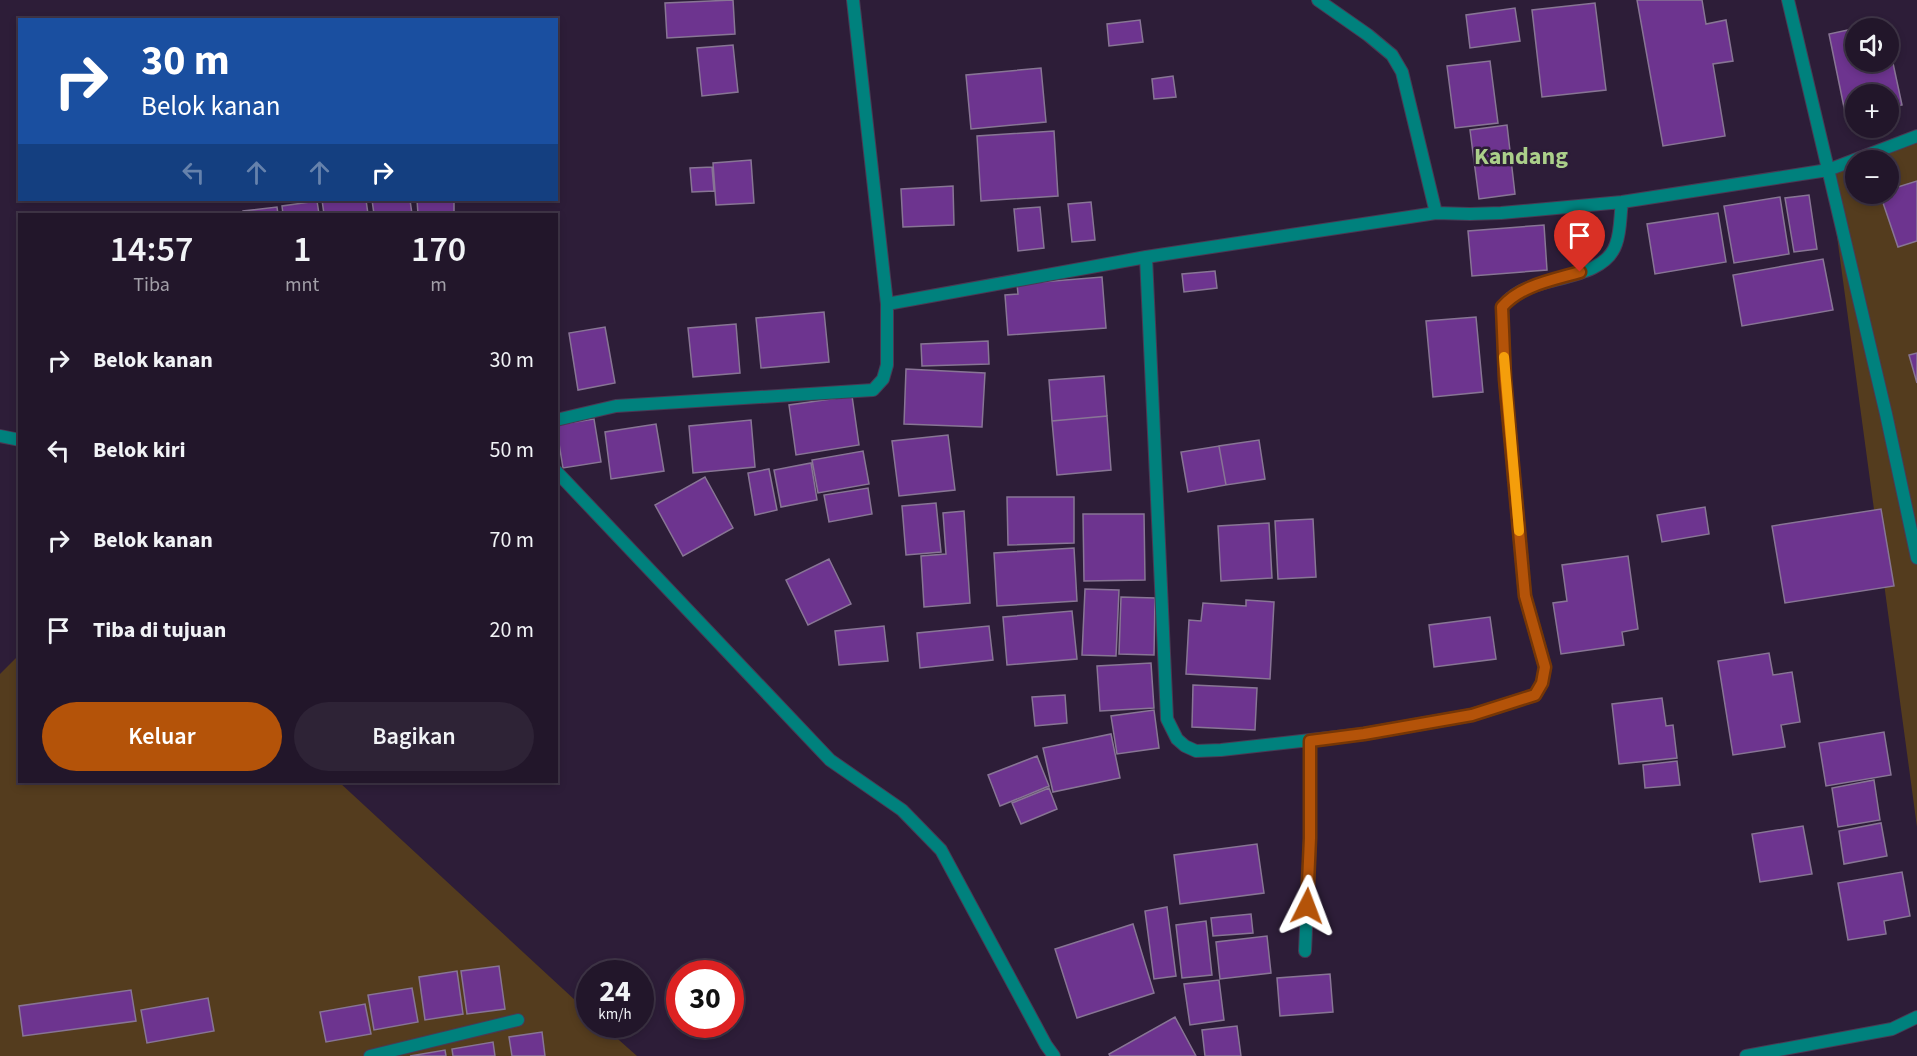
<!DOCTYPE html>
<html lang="id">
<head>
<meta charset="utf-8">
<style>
  :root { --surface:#22162a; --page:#2e2336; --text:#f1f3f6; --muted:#a29fa8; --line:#3f3547; --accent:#b45309 }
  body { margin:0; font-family:"Source Sans 3",sans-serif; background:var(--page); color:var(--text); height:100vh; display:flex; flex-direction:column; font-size:22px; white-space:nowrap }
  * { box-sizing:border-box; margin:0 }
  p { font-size:20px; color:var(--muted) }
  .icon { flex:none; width:33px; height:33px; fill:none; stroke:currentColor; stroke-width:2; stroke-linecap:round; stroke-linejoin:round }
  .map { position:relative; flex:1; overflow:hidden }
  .panel { position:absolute; left:18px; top:213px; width:540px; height:570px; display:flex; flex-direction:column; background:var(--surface); border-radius:0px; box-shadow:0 3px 9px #0003,0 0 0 2px var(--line) }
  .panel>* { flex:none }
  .top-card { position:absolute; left:18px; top:18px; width:540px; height:183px; border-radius:0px; box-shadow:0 3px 9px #0003,0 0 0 2px var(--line); background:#1a4fa0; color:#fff; overflow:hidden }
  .controls { position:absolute; left:1845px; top:18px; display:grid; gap:12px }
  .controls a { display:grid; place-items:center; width:54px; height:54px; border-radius:50%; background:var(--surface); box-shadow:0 3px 9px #0003,0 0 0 2px var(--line); font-size:30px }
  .speed { position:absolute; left:576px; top:960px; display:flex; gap:12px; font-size:30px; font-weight:700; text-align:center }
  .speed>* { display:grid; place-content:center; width:78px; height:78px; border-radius:50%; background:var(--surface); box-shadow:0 3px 9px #0003,0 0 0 2px var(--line); line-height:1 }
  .speed small { font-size:15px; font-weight:400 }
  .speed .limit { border:9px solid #d22; background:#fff; color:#111 }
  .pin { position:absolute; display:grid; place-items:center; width:51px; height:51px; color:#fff; margin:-62px -26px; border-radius:50% 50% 50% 0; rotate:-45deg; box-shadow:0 0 6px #0007 }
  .pin .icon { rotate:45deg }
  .me { position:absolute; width:66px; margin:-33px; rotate:3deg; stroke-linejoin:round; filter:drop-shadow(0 0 4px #0008) }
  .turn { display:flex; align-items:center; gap:21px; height:126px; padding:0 24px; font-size:27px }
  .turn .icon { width:78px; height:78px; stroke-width:2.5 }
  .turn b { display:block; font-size:42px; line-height:51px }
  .lanes { display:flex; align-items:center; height:57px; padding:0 24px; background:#0003; justify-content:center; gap:30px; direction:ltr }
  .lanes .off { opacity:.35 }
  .eta { display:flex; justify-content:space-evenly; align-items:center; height:102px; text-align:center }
  .eta b { font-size:36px; font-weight:600; line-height:42px }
  .action { display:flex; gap:12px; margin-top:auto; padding:12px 24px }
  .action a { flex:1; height:69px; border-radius:36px; background:var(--accent); color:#fff; font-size:24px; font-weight:600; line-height:69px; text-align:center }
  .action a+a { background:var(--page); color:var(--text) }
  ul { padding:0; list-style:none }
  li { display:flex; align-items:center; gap:18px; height:90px; padding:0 24px }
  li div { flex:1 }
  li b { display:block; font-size:22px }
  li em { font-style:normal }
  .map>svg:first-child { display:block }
  .green { fill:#543c1e; fill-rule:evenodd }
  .building { fill:#6d348f; stroke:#887595; stroke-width:1.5 }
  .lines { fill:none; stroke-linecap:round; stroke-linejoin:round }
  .street-casing { stroke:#493a54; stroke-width:14 }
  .street { stroke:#00817d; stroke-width:12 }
  .route-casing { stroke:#753606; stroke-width:15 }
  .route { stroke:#b45309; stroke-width:10 }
  .slow { stroke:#f59e0b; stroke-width:10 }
  .labels { text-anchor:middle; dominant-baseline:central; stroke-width:5; stroke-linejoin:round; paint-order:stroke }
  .quarter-label { font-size:24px; font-weight:bold; fill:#abcf8a; stroke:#2d1d38 }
</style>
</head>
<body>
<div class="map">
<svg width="1917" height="1056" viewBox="0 0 1917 1056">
  <rect width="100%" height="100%" fill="#2d1d38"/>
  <!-- green -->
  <path class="green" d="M1917,140V827L1828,170ZM1856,160H1888V194H1856Z
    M19,655L20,782H339L589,1013L590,1024L602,1025L637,1056H0V674Z"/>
  <!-- building -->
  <path class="building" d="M733,0L735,34L667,38L665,3Z
    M1637,0H1702L1706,24L1726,20L1733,61L1713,64L1725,136L1663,146Z
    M1595,3L1606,90L1542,97L1532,10Z
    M1515,8L1520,41L1470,48L1466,15Z
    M1140,20L1143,42L1109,46L1107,24Z
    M1885,22L1886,28H1856V62H1888V40L1902,105L1888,108V94H1856V115L1846,117L1829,34Z
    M733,45L738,92L702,96L697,48Z
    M1490,61L1498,123L1455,128L1447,66Z
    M1041,68L1046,122L971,129L966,75Z
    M1173,76L1176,97L1154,99L1152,79Z
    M1507,125L1515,194L1479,199L1470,130Z
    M1054,131L1058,196L981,201L977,136Z
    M751,160L754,203L716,205L713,163Z
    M712,167L714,191L692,192L690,168Z
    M1917,181V241L1898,247L1880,194H1888V190Z
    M953,186L954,225L903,227L901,189Z
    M1809,195L1817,249L1794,252L1785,198Z
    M1780,197L1789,254L1734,263L1724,206Z
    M322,200H366L368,214H324Z
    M372,200H410L412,214H374Z
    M417,200H454V214H418Z
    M317,201L319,214H283L282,206Z
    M1091,202L1095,240L1072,242L1068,204Z
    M277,207L278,214H243V211Z
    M1040,207L1044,248L1018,251L1014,209Z
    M1718,213L1726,262L1655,274L1647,224Z
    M1544,225L1547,270L1472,276L1468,231Z
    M1823,259L1833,310L1742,326L1733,275Z
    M1215,271L1217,288L1184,292L1182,274Z
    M1102,277L1106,328L1008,335L1005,295L1018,294L1017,284Z
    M824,312L829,362L761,368L756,318Z
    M1476,317L1483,392L1433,397L1426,321Z
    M736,324L740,373L693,377L688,328Z
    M605,327L615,383L578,390L569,333Z
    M988,341L989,364L922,366L921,344Z
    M1917,353V383L1909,355Z
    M906,369L985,373L982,427L904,424Z
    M1104,376L1107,416L1052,421L1049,380Z
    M852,396L859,445L796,455L789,405Z
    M1107,416L1111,470L1057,475L1052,421Z
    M594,419L601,462L563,468L556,425Z
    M751,420L755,467L693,473L689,426Z
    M656,424L664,471L611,479L605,432Z
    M948,435L955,490L899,496L892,441Z
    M1259,440L1265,479L1226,485L1219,446Z
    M1219,446L1226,485L1188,492L1181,452Z
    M863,451L869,484L818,493L812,460Z
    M811,463L817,500L781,507L774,470Z
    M769,469L777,510L755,515L748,473Z
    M705,477L733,528L683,556L655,505Z
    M868,488L872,514L829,522L824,495Z
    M1007,497H1074V543L1008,545Z
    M936,503L941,552L906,555L902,506Z
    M1705,507L1709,534L1662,542L1657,515Z
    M1881,509L1894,586L1785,603L1772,526Z
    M964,511L970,603L924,607L921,556L946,554L943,513Z
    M1083,514H1144L1145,580L1084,581Z
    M1313,519L1316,577L1278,579L1275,521Z
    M1269,523L1272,578L1221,581L1218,526Z
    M1074,548L1077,601L997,606L994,553Z
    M1628,556L1638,629L1622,632L1624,645L1561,654L1553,603L1567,601L1562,565Z
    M829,559L851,604L808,625L786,580Z
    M1085,589L1119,590L1116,656L1082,655Z
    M1121,597L1155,598L1154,655L1119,654Z
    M1246,600L1274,602L1270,679L1186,674L1189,620L1201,621L1203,603L1246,606Z
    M1072,611L1077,659L1007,665L1003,617Z
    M1490,617L1496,659L1434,667L1429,625Z
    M884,626L888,661L839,665L835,631Z
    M989,626L993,660L920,668L917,633Z
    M1769,653L1773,675L1792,672L1800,722L1781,725L1785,747L1733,755L1718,661Z
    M1151,663L1154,708L1100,711L1097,666Z
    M1193,685L1257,688L1255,730L1192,727Z
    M1065,695L1067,723L1035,726L1032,697Z
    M1662,698L1666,726L1673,725L1677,758L1619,764L1612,704Z
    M1154,710L1159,748L1117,754L1111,716Z
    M1884,732L1891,775L1826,786L1819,743Z
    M1111,734L1120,778L1053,792L1043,748Z
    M1037,756L1049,786L1000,806L988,775Z
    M1677,761L1680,785L1645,788L1643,765Z
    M1874,780L1880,820L1838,827L1832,788Z
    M1049,788L1057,809L1021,824L1012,803Z
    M1881,823L1887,856L1844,864L1839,831Z
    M1803,826L1812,874L1760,882L1752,834Z
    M1257,844L1264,893L1180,904L1174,855Z
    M1902,872L1910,916L1884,921L1886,934L1848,940L1838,883Z
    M1167,907L1176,976L1154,979L1145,911Z
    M1251,914L1253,933L1213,936L1211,918Z
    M1206,921L1212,975L1182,978L1176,925Z
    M1133,924L1154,993L1077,1018L1055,949Z
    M1267,936L1271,973L1220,979L1216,942Z
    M499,966L505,1009L467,1014L461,971Z
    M457,971L463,1014L425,1020L419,977Z
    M1330,974L1333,1012L1280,1016L1277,978Z
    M1219,980L1224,1020L1190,1025L1184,984Z
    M412,988L418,1022L374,1030L368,995Z
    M131,990L136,1021L23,1036L19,1006Z
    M208,998L214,1031L147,1043L141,1010Z
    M365,1004L371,1034L326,1042L320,1012Z
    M1175,1017L1196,1056H1110L1109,1054Z
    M1237,1026L1241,1056H1205L1202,1030Z
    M542,1032L545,1056H512L509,1037Z
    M493,1042L495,1056H453L452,1049Z
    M445,1050L446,1056H410Z"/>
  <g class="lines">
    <!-- street casing -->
    <g class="street-casing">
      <path id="street" d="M1318,0L1368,35L1392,55L1402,72L1436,213
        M1788,0L1886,414L1917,558
        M1146,257L1167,719L1177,739L1185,746L1196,751L1221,750L1364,734L1472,715L1535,695L1542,683L1545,667L1525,596L1505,379L1502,307C1505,304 1508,299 1512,297C1539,275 1604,281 1616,244C1621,231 1620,215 1622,202
        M887,304L1146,257L1436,213L1470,214L1501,213L1622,202L1828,170L1917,136
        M556,420L616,406L873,390L883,379L887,365V304L853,0
        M0,436L20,440
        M556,471L830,760L902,810L941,850L1046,1045L1054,1056
        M1305,951L1310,839V741
        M370,1056L518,1020
        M1746,1056L1892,1029L1917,1017"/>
    </g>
    <!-- street -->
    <use href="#street" class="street"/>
  </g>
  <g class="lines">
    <!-- route casing -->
    <g class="route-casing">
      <path id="route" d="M1307,906L1310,838V741L1364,734L1472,715L1535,695L1542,683L1545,667L1525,596L1505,379L1502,307C1521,285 1553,280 1580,272"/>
    </g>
    <!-- route -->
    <use href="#route" class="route"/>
    <!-- slow -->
    <path class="slow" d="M1504,357L1519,531"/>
  </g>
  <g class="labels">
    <!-- quarter labels -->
    <g class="quarter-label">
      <text x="1521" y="156">Kandang</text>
    </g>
  </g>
</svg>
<div class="controls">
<a><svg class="icon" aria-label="sound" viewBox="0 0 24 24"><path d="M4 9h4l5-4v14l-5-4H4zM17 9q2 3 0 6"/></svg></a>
<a>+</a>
<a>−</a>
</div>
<div class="speed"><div>24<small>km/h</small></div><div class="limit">30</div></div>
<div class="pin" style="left:1580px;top:272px;background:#d93025"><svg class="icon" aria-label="arrive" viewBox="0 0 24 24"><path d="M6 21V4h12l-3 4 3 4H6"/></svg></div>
<svg class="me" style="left:1307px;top:906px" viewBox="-20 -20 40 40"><path d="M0-17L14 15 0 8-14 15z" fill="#b45309" stroke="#fff" stroke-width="4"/></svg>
<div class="top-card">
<div class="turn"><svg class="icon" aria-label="right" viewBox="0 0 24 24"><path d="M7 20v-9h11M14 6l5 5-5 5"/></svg><div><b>30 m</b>Belok kanan</div></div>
<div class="lanes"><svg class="icon off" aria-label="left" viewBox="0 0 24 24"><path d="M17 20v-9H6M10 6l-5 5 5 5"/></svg><svg class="icon off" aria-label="ahead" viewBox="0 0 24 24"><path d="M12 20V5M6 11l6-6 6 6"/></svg><svg class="icon off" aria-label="ahead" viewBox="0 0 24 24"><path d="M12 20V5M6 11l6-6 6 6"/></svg><svg class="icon" aria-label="right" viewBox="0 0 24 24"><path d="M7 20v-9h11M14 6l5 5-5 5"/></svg></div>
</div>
<section class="panel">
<div class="eta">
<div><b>14:57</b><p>Tiba</p></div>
<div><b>1</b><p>mnt</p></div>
<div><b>170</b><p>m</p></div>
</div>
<ul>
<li><svg class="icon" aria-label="right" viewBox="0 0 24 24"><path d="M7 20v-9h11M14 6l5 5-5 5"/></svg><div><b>Belok kanan</b></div><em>30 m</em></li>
<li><svg class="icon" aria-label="left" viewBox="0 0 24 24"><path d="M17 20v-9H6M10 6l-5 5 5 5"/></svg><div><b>Belok kiri</b></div><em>50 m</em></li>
<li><svg class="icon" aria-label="right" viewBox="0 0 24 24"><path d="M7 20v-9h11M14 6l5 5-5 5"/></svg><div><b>Belok kanan</b></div><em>70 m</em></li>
<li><svg class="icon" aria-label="arrive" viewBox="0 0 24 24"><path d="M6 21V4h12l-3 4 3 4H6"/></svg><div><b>Tiba di tujuan</b></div><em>20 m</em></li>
</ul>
<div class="action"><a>Keluar</a><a>Bagikan</a></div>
</section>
</div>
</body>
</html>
